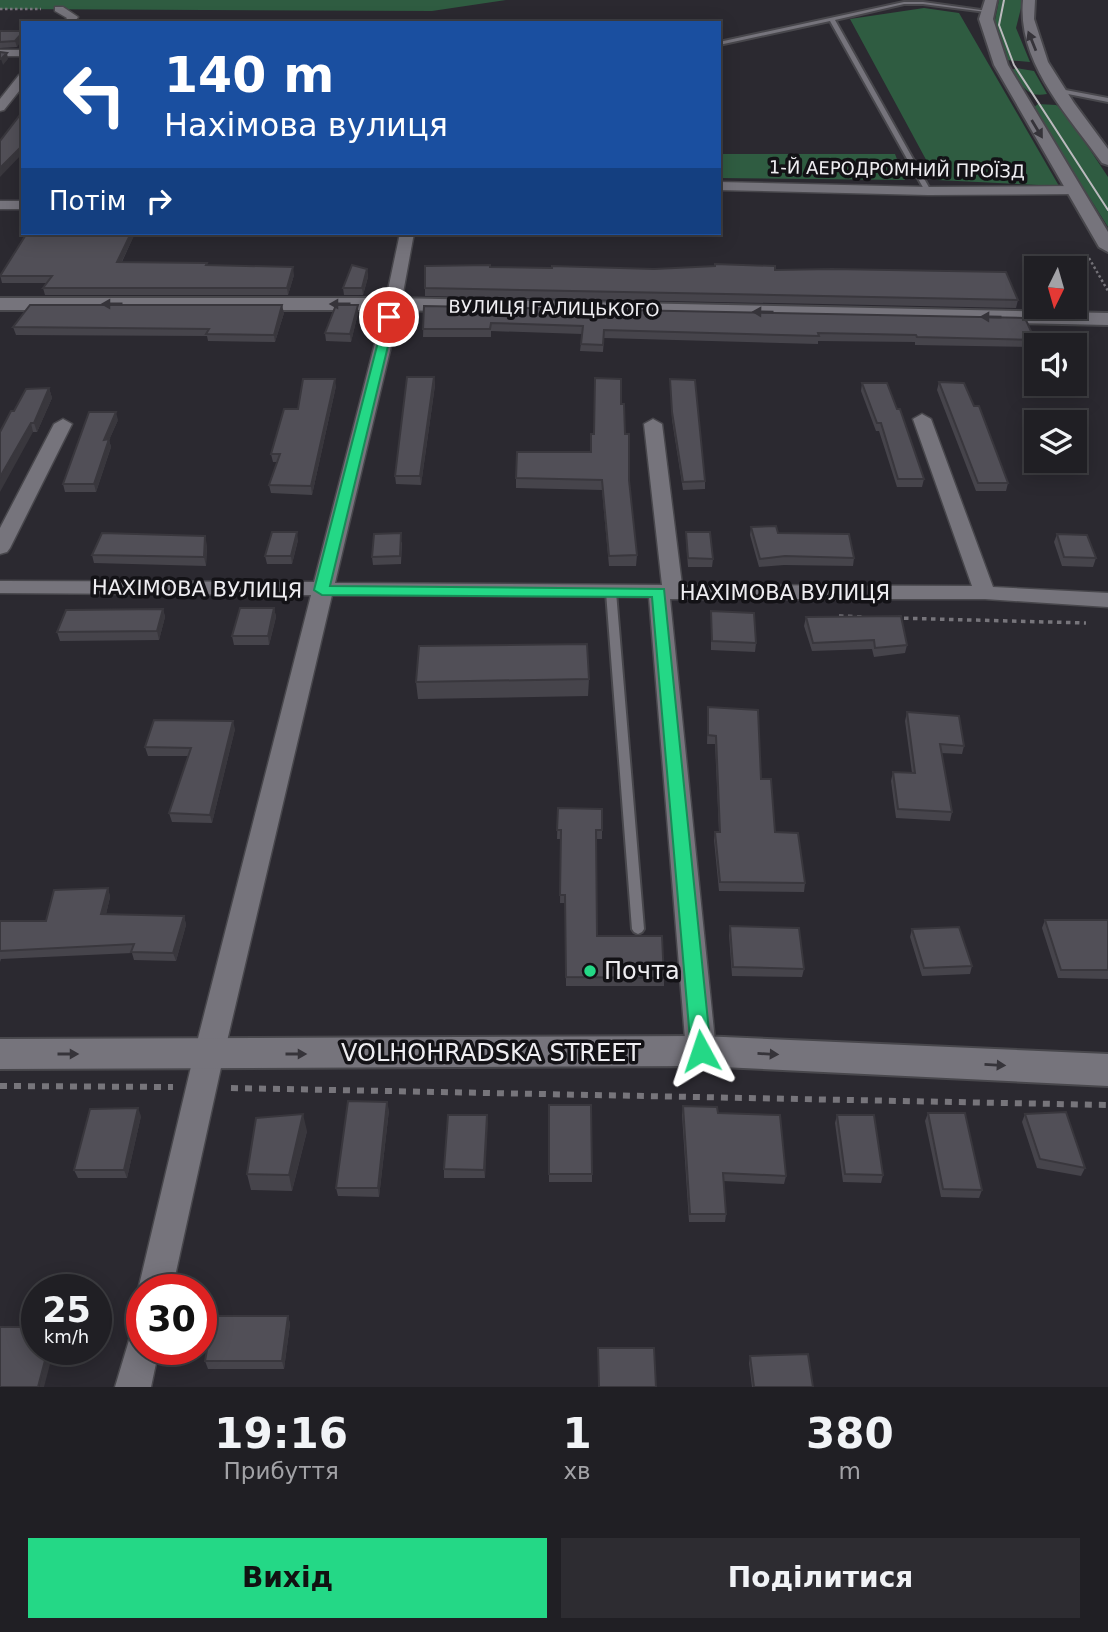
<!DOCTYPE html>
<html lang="uk">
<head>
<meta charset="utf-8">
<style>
  :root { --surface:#201f24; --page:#2d2c31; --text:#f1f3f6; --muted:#a2a2a6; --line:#3d3d41; --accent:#24d886 }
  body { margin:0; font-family:"DejaVu Sans",sans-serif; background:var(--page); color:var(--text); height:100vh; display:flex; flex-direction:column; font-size:26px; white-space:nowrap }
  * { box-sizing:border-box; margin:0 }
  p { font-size:23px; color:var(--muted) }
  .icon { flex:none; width:38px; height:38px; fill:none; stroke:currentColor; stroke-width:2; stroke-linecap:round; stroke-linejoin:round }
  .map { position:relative; height:1387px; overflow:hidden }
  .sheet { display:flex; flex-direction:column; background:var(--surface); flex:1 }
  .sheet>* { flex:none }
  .hud { position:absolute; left:21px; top:21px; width:700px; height:214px; border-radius:0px; box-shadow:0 4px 18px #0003,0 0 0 2px var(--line); background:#1a4fa0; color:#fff; overflow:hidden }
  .needle { width:46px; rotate:185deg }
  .controls { position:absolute; left:1024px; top:256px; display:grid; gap:14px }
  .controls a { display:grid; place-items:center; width:63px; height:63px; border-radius:0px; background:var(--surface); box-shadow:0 4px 18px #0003,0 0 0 2px var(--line); font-size:35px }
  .speed { position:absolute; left:21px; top:1274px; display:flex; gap:14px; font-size:35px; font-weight:700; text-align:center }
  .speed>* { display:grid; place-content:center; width:91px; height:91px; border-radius:50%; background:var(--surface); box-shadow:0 4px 18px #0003,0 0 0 2px var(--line); line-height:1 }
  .speed small { font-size:18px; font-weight:400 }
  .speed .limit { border:10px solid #d22; background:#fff; color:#111 }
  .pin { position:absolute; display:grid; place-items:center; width:60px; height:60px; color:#fff; margin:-30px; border:4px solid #fff; border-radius:50%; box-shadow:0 2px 7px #0007 }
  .me { position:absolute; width:77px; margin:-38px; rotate:355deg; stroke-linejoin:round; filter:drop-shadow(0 0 5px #0008) }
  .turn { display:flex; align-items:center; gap:24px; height:147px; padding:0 28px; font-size:32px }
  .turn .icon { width:91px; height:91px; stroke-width:2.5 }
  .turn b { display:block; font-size:49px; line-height:60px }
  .then { display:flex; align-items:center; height:66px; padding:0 28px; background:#0003; gap:14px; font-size:26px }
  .eta { display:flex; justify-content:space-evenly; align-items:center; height:119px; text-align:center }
  .eta b { font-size:42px; font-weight:700; line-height:49px }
  .cta { display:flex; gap:14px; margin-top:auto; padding:14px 28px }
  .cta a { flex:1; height:80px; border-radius:0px; background:var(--accent); color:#111; font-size:28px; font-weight:700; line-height:80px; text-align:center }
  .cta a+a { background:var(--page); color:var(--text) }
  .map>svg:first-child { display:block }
  .green { fill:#2f5c41 }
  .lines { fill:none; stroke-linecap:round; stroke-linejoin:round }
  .service-casing { stroke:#48474c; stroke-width:4 }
  .minor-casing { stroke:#48474c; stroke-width:3 }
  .tertiary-casing { stroke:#48474c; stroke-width:4 }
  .path-far2 { stroke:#77757b; stroke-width:2.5; stroke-dasharray:2.5 2.5; stroke-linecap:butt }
  .path-far1 { stroke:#77757b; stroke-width:3.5; stroke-dasharray:4.5 4.5; stroke-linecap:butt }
  .path { stroke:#77757b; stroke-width:6; stroke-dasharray:7 7; stroke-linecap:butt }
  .service { fill:#76747c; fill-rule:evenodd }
  .minor { fill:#76747c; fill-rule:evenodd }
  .tertiary { fill:#76747c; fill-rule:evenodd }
  .tram { stroke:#bbbabe; stroke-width:2 }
  .wall { fill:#46444b }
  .shaded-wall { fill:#39373d }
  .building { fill:#514f57; stroke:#39373d; stroke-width:2 }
  .oneway { fill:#36343a }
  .route { fill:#24d886; stroke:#178c57; stroke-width:2 }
  .poi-dot { fill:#24d886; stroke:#131216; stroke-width:2.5 }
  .labels { text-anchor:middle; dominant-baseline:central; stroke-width:7; stroke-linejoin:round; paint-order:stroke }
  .far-street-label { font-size:18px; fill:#eeedf1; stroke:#131216 }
  .street-label { font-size:21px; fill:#eeedf1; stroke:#131216 }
  .near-poi-label { font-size:24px; fill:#eeedf1; stroke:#131216; text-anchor:start }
  .near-street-label { font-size:24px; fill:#eeedf1; stroke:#131216 }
</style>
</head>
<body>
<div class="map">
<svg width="1108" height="1387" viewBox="0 0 1108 1387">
  <rect width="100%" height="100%" fill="#2b2930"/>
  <!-- green -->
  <path class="green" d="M0,0H506L432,11L0,9Z
    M999,0H1023L1016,28L1030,62L1006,60L994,25Z
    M924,8L959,13L1059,186L937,180L850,19Z
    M1016,68L1034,71L1047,94C1027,98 1022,86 1012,70Z
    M1038,104L1056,105L1063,109L1108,177V227L1033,108Z
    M719,154H895L905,180L719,178Z"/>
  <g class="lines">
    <!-- service casing -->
    <g class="service-casing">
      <path id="service" d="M904,2H923L988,11L986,12L923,4H904L835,20L931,191L928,193L925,191L830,21L719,45V42Z
        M1060,89L1108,98V102L1058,92V90Z
        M611,589L616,592L644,929L642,932L638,934L634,932L632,929L606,592Z"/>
    </g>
    <!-- minor casing -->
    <g class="minor-casing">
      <path id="minor" d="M55,7H63L78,17L74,23H63L67,18L55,11Z
        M0,50H23V56H0Z
        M19,75H23V86L4,110L0,111V99Z
        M719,182L928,187L1074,186L1081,190L1074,194L928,195L719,190Z
        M0,201H23V209H0Z
        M400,233H414L401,304L335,583L662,585L644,424L653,419L662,424L682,585L972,586L913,419L922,414L931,419L993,587L1108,593V607L985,599H670L716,1051L711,1060L701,1063L691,1060L686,1051L649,597L332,595L224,1054L172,1290H142V1298L138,1290L194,1054L311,595L0,593V581L314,582L385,304Z
        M63,419L72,424L10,548L7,552L0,554V528L54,424Z
        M142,1332V1349H159L151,1387H115L130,1337Z"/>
    </g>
    <!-- tertiary casing -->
    <g class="tertiary-casing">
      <path id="tertiary" d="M985,0H997L993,19L1008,65L1108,232V252L1099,247L994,65L979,19Z
        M1023,0H1035L1034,19L1048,62L1074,103L1108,149V165L1102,163C1068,115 1017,63 1023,0Z
        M0,298H393L1108,313V325L393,310H0Z
        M701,1036L1108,1054V1086L701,1066L0,1069V1039Z"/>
    </g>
    <!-- path-far2 -->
    <path class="path-far2" d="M0,9H41
      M1089,258L1108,291"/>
    <!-- path-far1 -->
    <path class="path-far1" d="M839,616L866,617
      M895,618L1086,623"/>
    <!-- path -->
    <path class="path" d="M0,1086L173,1087
      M231,1088L1108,1105"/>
    <!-- service -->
    <use href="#service" class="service"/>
    <!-- minor -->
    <use href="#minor" class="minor"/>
    <!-- tertiary -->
    <use href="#tertiary" class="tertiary"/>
    <!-- tram -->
    <path class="tram" d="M1004,0L999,25L1014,65L1108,210"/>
  </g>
  <!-- wall -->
  <path class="wall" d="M0,31H23L17,47L0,48Z
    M27,233H135L122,262L207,265L294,275L288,295H45L43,288L47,283H2L0,275Z
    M490,267L775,270L1018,300L1016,308L425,296V288Z
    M367,269L368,277L363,295H344L343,288Z
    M358,305V313L351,342L326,341L325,333Z
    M424,306L1035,340L1033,347L915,345V342L818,341V344L604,338L603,352L580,351L582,334L491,331V337H423Z
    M284,313L275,342L208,341L207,336L16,335L13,327Z
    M434,377L435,385L421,485L396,484L395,476Z
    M670,379L705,481V489L683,490L672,420Z
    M939,382L974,406L1008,483L1006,491H976L937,390Z
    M862,383L924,479L922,487H897L879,431H876L861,391Z
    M336,386L312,495L271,493L269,485L278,462H273L271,454L298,409Z
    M49,388L52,398L37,432H33L14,411Z
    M621,404L625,434L629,480L637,555L636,566H609L602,490L516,488V478L590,452Z
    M118,420L109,440L111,447L96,492H65L63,484Z
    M751,527L778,533L854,558L853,566L784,565L759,567L750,535Z
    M686,532L713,559L712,567H688L686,540Z
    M1057,534L1096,558L1093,567L1062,566L1054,542Z
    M298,540L292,564H267L265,556Z
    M402,542L401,564L373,565L372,557Z
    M207,545L206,566L94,563L92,555Z
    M274,608L276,617L269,645H234L232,636Z
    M163,609L165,617L159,640L60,641L57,632Z
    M711,611L756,643L755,652L711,650Z
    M806,617L907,645L905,653L874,657L872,649L812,651L804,626Z
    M589,679L588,696L418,699L416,682Z
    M708,707L761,779L775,832L805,883L804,892L719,891L714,840L715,832H719L715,744H707Z
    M907,712L964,746L962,754L941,753L952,812L950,821L896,818L891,781L893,772L912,773L905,721Z
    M235,729L212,823L172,822L169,813L189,756H148L145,747Z
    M558,808L602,809V839H596L597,936L664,978V986H566L565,903H560L561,839H557Z
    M108,888L110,897L106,914L184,916L186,925L176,961L134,960L132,953L1,959L0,962V921H46Z
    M1045,920H1108V979L1058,978L1042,928Z
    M730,926L804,969L802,977L732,976L729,935Z
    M912,929L972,966L970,974L922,976L910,937Z
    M549,1105L592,1174V1182H549Z
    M683,1106L718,1113L786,1176L784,1184L723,1181L726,1214L725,1222H689L682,1115Z
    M389,1110L379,1197L338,1196L336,1188Z
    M928,1113L982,1190L979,1198L941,1197L925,1121Z
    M1025,1114L1085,1168L1081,1176L1037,1168L1022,1122Z
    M487,1115L485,1178H444V1169Z
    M837,1115L883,1175L881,1183L843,1182L835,1123Z
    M141,1116L127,1178H78L74,1170Z
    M307,1131L292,1191L251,1190L247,1174Z
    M288,1316L290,1324L284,1369H208L205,1361Z
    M750,1356L813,1387H752L749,1363Z"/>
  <!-- shaded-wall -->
  <path class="shaded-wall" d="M23,32V39L17,47L15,41Z
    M7,53L8,59L3,65L1,59Z
    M23,145V153L0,177V168Z
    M131,233H135V234L118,269L117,262Z
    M293,267L294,275L288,295L287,288Z
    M367,269L368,277L363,295L362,288Z
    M282,305L284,313L275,342L274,335Z
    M358,305V313L351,342L350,334Z
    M434,377L435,385L421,485L420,476Z
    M335,379L336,386L312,495L311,486Z
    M49,388L52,398L37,432L34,423Z
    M116,412L118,420L109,440L111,447L96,492L94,484L104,440Z
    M31,423L33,432L0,492V477Z
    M297,532L298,540L292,564L291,556Z
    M205,536L207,545L206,566L204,557Z
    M274,608L276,617L269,645L268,636Z
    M163,609L165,617L159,640L157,631Z
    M233,721L235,729L212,823L210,815Z
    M108,888L110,897L104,923L101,914Z
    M184,916L186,925L176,961L173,953Z
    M387,1102L389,1110L379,1197L378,1188Z
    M138,1108L141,1116L127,1178L124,1170Z
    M303,1114L307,1131L292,1191L289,1175Z
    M487,1115L488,1123L485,1178L484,1170Z
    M288,1316L290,1324L284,1369L282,1361Z
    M48,1349H54L44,1387H39Z"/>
  <!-- building -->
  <path class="building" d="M0,31H23V32L15,41L0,42Z
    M0,52L7,53L1,59H0Z
    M23,111V145L0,168V141Z
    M27,233H131L117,262L207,263L206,265L293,267L287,288H43L52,276H0Z
    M715,264L775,266V270L832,269L1006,272L1018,300L425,288V266L490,265V267L552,268V266L654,269L715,266Z
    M352,265L367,269L362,288H343Z
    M30,305H282L274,335L206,334L209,329L13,327Z
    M336,305H358L350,334L325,333Z
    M424,306L1025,318L1035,340L917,337L916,335L818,333L819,336L604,330L603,345L581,344L583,326L491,323L490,329H423Z
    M407,377H434L420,476H395Z
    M595,378L621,379V404H624L625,434H629V480L637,555L609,556L602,480L516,478L517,452H591V434H594Z
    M303,379H335L311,486L269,485L280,454H271L284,409H298Z
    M670,379L695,380L705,481L683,482L672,412Z
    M939,382L964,383L974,406H979L1008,483H978Z
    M862,383H887L897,409H900L924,479H898L881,423H877Z
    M49,388L34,423H31L0,477V432L11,411H14L26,389Z
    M89,412H116L104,440L109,439L94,484H63Z
    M776,526L778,533L849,534L854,558L785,556L760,559L751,527Z
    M272,532H297L291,556H265Z
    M686,532H710L713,559L688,558Z
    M102,533L205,536L204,557L92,555Z
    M401,533L400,556L372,557L374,534Z
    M1057,534L1087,535L1096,558L1064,557Z
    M240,608H274L268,636H232Z
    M163,609L157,631L57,632L66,610Z
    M711,611L754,613L756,643L712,641Z
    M901,616L907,645L875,648L874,640L813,643L806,617Z
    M587,644L589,679L416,682L419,646Z
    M708,707L758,710L761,779H771L775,832L798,833L805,883L720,882L715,832H720L716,736L708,735Z
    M907,712L959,716L964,746L940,744L952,812L898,809L893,772L915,773Z
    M154,720L233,721L210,815L169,813L191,748L145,747Z
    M558,808L602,809V830H596L597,936H662L664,978L566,977L565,895H560L561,830H557Z
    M108,888L101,914L184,916L173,953L131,952L134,944L0,951V921H46L54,890Z
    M1045,920H1108V970H1061Z
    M730,926L799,928L804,969L733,967Z
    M959,927L972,966L924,968L912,929Z
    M348,1101L387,1102L378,1188H336Z
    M549,1105H591L592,1174H549Z
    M683,1106L717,1107L718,1113L780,1115L786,1176L723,1173L726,1214H690Z
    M138,1108L124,1170H74L90,1109Z
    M1066,1112L1085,1168L1040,1159L1025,1114Z
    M928,1113H965L982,1190L943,1189Z
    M303,1114L289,1175L247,1174L256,1118Z
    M448,1115H487L484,1170L444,1169Z
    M837,1115H874L883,1175L845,1174Z
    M213,1316H288L282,1361H205Z
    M0,1327H37V1349H48L38,1387H0Z
    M598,1348H654L656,1387H599Z
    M808,1354L813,1387H754L750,1356Z"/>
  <!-- one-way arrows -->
  <defs><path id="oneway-solid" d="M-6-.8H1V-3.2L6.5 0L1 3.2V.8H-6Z" transform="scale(1.75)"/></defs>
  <g class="oneway">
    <use href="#oneway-solid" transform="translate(1032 41) rotate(-112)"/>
    <use href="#oneway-solid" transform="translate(1037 129) rotate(59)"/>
    <use href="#oneway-solid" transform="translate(112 304) rotate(180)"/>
    <use href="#oneway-solid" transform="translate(340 304) rotate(180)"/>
    <use href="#oneway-solid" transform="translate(763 312) rotate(-179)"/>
    <use href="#oneway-solid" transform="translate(991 317) rotate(-179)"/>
    <use href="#oneway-solid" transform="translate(68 1054)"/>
    <use href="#oneway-solid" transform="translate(296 1054)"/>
    <use href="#oneway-solid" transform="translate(768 1054) rotate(3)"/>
    <use href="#oneway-solid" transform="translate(995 1065) rotate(3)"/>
  </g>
  <!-- route -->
  <path class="route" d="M385,315L395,317L330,586L664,589L711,1051L708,1058L701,1060L694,1058L691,1051L652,597L322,595L314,590Z"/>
  <!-- markers -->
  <circle class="poi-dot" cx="590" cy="971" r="7"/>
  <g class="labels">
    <!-- far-street labels -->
    <g class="far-street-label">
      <text transform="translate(897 169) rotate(1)">1-Й АЕРОДРОМНИЙ ПРОЇЗД</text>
      <text transform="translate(554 308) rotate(1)">ВУЛИЦЯ ГАЛИЦЬКОГО</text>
    </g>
    <!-- street labels -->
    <g class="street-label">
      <text transform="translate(197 589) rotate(1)">НАХІМОВА ВУЛИЦЯ</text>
      <text x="785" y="593">НАХІМОВА ВУЛИЦЯ</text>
    </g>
    <!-- near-poi labels -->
    <g class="near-poi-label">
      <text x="604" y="971">Почта</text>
    </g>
    <!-- near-street labels -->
    <g class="near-street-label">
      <text x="491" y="1053">VOLHOHRADSKA STREET</text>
    </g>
  </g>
</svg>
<div class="controls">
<a><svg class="needle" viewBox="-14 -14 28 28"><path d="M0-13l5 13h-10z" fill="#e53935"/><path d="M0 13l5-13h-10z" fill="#a2a2a6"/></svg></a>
<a><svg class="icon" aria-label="sound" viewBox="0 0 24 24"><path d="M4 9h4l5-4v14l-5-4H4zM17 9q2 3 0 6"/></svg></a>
<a><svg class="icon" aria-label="layers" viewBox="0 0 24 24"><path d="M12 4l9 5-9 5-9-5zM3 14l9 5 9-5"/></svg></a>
</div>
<div class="speed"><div>25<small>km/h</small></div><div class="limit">30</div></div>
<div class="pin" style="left:389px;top:317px;background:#d93025"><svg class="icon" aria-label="arrive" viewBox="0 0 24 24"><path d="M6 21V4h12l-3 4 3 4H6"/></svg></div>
<svg class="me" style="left:701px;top:1051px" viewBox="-20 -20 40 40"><path d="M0-17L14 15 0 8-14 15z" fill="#24d886" stroke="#fff" stroke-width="4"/></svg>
<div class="hud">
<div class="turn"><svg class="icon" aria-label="left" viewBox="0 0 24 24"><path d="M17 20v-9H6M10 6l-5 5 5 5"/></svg><div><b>140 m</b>Нахімова вулиця</div></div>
<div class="then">Потім<svg class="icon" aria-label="right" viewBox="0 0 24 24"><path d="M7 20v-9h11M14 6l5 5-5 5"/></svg></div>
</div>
</div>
<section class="sheet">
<div class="eta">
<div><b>19:16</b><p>Прибуття</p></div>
<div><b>1</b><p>хв</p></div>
<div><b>380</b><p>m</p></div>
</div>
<div class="cta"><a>Вихід</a><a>Поділитися</a></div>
</section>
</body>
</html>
